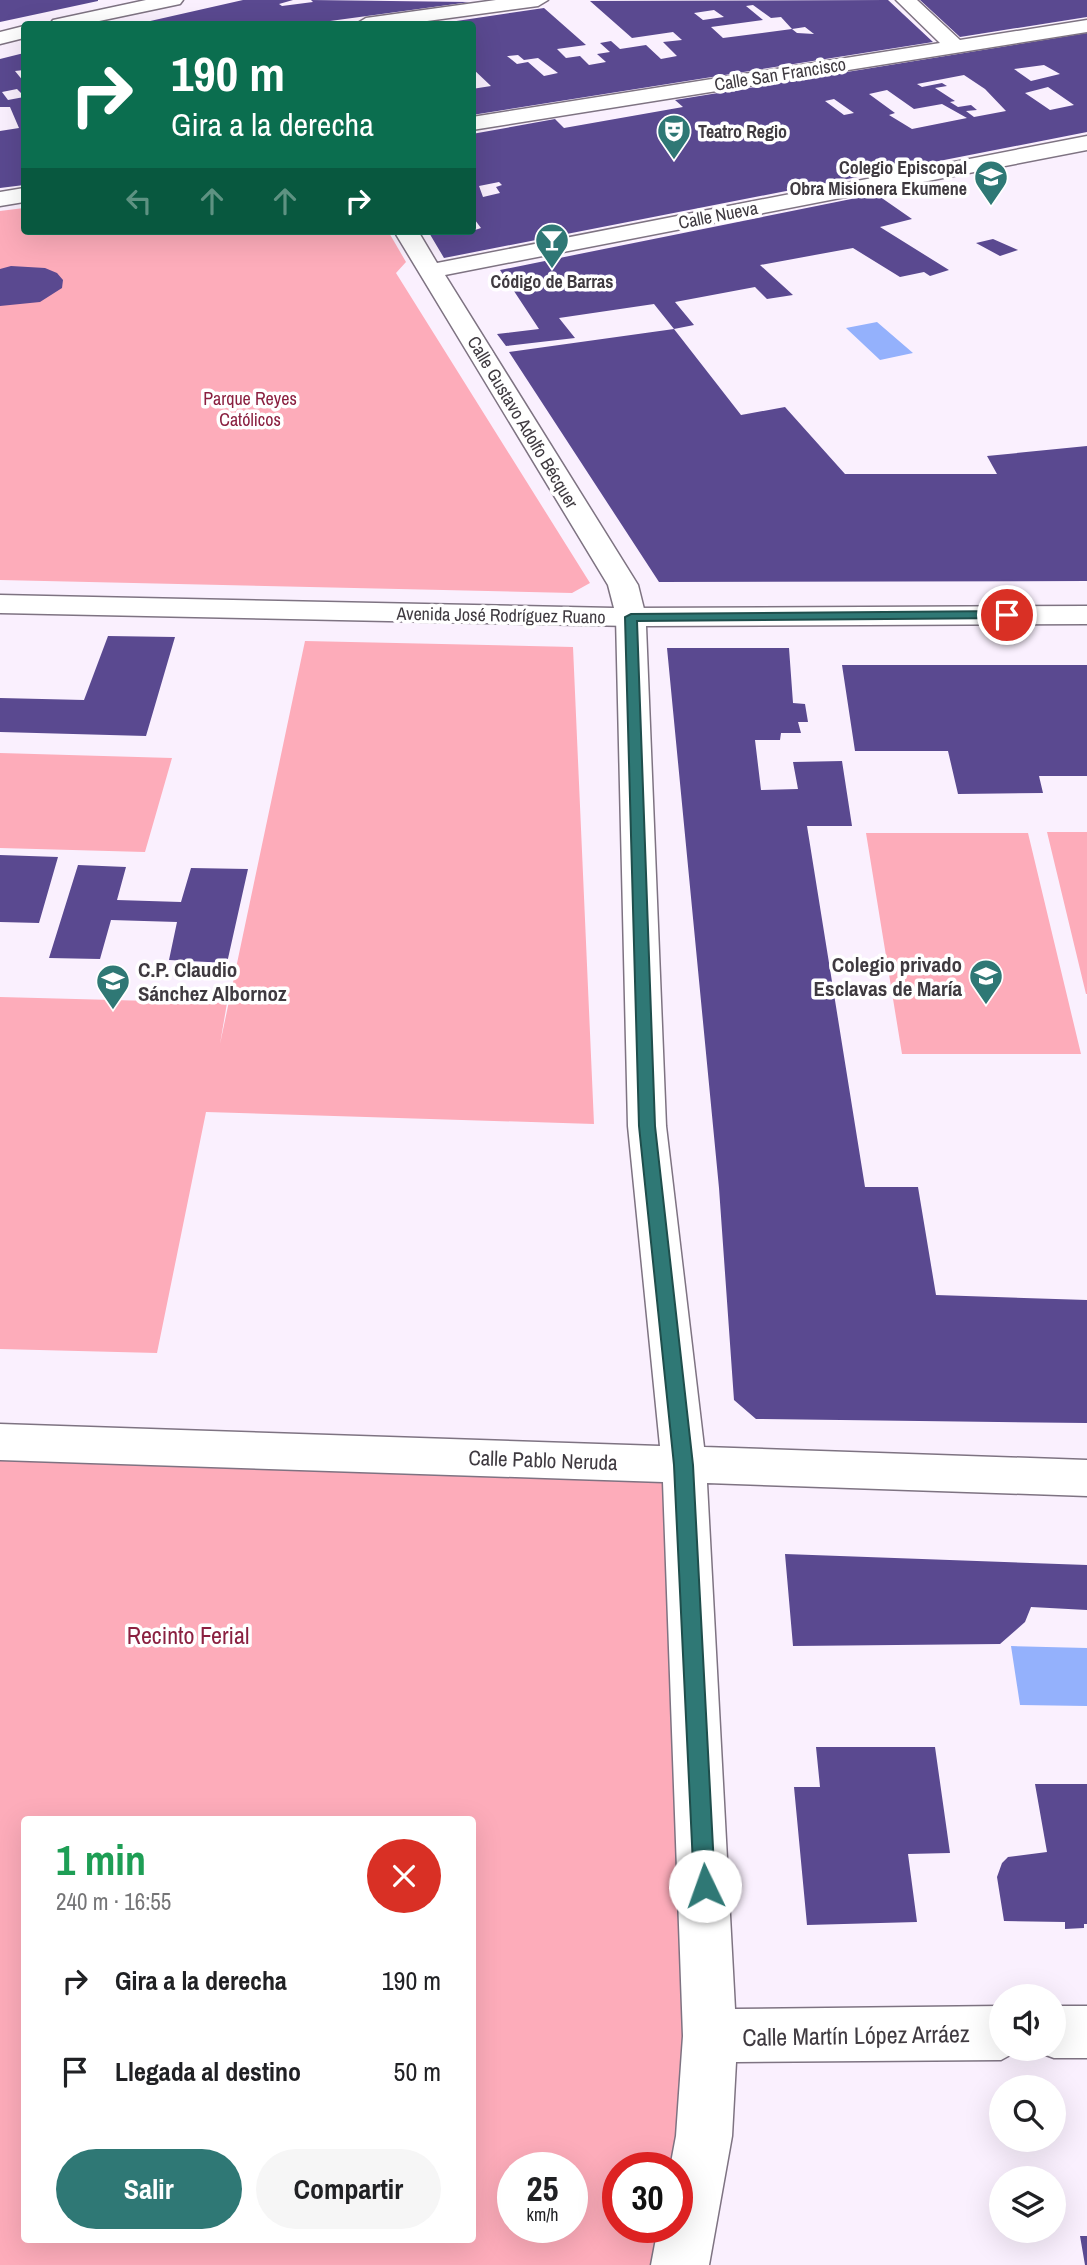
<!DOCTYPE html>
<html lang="es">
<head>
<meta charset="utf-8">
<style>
  :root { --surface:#fff; --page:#f6f6f6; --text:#202124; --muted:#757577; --accent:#2f7875 }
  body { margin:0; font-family:"Archivo Narrow",sans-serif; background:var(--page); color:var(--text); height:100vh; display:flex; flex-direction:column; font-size:26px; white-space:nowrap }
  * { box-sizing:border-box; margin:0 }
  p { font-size:23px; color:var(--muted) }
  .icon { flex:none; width:38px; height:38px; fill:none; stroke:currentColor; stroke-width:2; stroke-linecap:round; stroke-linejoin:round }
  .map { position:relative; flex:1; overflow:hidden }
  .details { position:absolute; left:21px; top:1816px; width:455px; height:427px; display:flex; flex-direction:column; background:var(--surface); border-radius:7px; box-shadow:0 7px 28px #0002 }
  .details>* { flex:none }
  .hud { position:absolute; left:21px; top:21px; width:455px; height:214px; border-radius:7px; box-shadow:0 7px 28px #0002; background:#0b6e4f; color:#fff; overflow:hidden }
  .controls { position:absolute; left:989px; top:1984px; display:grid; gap:14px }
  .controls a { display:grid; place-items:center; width:77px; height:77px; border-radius:50%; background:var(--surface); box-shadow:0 7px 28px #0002; font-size:35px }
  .speed { position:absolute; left:497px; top:2152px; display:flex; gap:14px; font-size:35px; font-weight:700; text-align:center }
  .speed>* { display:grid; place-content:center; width:91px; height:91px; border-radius:50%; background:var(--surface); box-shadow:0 7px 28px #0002; line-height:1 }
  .speed small { font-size:18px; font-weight:400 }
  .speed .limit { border:10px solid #d22; background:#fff; color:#111 }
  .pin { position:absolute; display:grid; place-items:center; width:60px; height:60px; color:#fff; margin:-30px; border:4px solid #fff; border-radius:50%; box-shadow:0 2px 7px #0007 }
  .me { position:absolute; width:77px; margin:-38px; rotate:357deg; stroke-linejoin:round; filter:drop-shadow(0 0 5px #0008) }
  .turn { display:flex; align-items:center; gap:24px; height:147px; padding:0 35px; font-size:32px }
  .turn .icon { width:91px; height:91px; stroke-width:2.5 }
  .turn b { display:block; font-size:49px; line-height:60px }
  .lanes { display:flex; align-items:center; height:66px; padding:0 35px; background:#0003; justify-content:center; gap:35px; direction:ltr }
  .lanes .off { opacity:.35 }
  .round { display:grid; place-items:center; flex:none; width:74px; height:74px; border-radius:37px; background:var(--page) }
  .headline { display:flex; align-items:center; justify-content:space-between; height:119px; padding:0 35px }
  h1 { font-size:42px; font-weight:700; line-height:52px; color:#1e9e55 }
  .primary-button { display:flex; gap:14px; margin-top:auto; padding:14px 35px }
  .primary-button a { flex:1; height:80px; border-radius:42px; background:var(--accent); color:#fff; font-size:28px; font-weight:700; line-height:80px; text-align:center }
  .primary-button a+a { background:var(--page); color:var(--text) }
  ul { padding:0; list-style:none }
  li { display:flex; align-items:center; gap:21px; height:91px; padding:0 35px }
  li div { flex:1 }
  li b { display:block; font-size:26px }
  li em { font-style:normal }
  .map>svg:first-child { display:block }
  .green { fill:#fdacba; fill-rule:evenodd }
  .water { fill:#94b1fc }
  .building { fill:#5a4990; fill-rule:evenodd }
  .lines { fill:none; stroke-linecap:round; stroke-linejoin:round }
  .pedestrian-casing { stroke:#7e7382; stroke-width:3 }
  .minor-casing { stroke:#7e7382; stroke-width:3 }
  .pedestrian { fill:#fff; fill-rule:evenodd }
  .minor { fill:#fff; fill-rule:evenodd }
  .route { fill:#2f7875; stroke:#1f4e4c; stroke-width:2 }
  .labels { text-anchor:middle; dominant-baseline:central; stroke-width:7; stroke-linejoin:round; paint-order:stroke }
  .far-street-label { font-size:18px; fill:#3f3a40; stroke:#fff }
  .far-poi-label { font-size:18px; font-weight:bold; fill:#3f3a40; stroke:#fff; text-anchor:start }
  .far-park-label { font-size:18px; fill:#8a2040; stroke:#fff }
  .poi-label { font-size:21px; font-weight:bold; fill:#3f3a40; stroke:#fff; text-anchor:end }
  .street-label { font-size:21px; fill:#3f3a40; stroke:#fff }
  .near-park-label { font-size:24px; fill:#8a2040; stroke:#fff }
  .near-street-label { font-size:24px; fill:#3f3a40; stroke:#fff }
</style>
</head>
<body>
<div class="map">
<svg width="1087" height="2265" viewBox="0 0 1087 2265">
  <rect width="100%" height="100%" fill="#faf0fe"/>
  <!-- green -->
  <path class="green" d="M24,208V231H388L406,262L396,273L590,583L572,593L0,580V211Z
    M305,641L573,647L594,1124L206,1112L157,1353L0,1349V997L227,1003L220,1044Z
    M0,753L172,758L145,852L0,848Z
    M1047,832H1087V994H1086Z
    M866,833H1028L1081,1054H902Z
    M0,1442L684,1465L706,1913L680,2265H0ZM24,1820H472V2240H24ZM513,2168H572V2228H513ZM618,2168H677V2228H618Z"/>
  <!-- water -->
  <path class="water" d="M877,322L913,353L880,360L846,328Z
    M1011,1646L1087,1648V1706L1020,1705Z"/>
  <!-- building -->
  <path class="building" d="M0,0H98V1L0,22Z
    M243,0H293L279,4L282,6L313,2L311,0L470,2L308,24H137Z
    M888,0L933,42L472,115V89L491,86L472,68V24L443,23L544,8L586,45L557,49L566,58L580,56L589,65L606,62L597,54L610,52L600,43L611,41L620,49L646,45L661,59L677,56L663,42L682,40L673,32L632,38L590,1ZM753,5L771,18L781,17L792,29L805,27L814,34L797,33L792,29L723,38L711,27L763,20L746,6ZM714,10L724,17L703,20L694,13ZM518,55L524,60L538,58L558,73L544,76L528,62L517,64L507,56Z
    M920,0H1087V17L960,37Z
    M1087,33V132L444,258L428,231H472L481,228L472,216V134L555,119L564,128L683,107L675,100ZM1044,65L1060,74L1031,81L1014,69ZM964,75L985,89L1006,111L974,117L966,111L977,110L971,105L958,107L950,102L955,101L935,88L947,86L942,83L922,87L917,84ZM1048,87L1074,105L1050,110L1025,93ZM887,90L914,109L942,104L967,118L912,129L889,115L895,113L869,94ZM834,99L854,113L844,115L825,101ZM499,182L502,185L496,187L500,193L483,197L479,186Z
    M24,53V70L15,71L24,82V96L17,89L2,92L8,100L24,97V185L0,188V131L19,128L10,107H0V59Z
    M876,194L912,219L880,227L949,270L930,276L924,272L900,277L853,248L760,265L793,295L767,299L755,287L675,302L694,325L674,329L741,415L785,407L845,474H997L987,456L1087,446V581L659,582L509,352L674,329L654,304L559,318L575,338L506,346L497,334L539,329L500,270Z
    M993,239L1018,250L1000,256L976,243Z
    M11,266L45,268L57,273L63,280L62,288L40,302L0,306V269Z
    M108,636L175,637L146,736L0,732V698L84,700Z
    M667,648H789L793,703L805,704L808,722H798L801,733H781L780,740H755L761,790L798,789L793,762L842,761L852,826H807L865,1187H918L936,1295L1087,1300V1423L756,1419L734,1400L719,1188Z
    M842,665H1087V776H1039L1043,793L958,794L948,751H855Z
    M0,855L58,857L39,923L0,922Z
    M78,865L126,867L117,900L181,902L191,868L248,869L227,963L169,960L177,922L111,920L100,959L49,958Z
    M785,1554L1087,1565V1610L1031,1607L1025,1622L1000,1644L793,1646Z
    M816,1747H935L950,1853L908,1854L917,1922L807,1925L794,1787H820Z
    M1035,1784H1087V1924H1084V1928L1065,1929V1922L1004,1921L997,1877L1002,1863L1008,1857L1047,1852Z
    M1080,2236H1087V2265H1085Z"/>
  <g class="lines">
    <!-- pedestrian casing -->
    <g class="pedestrian-casing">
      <path id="pedestrian" d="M496,0H548L538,6L405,24H356L366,18Z
        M896,0H917L960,40L1087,20V32L472,130V117L940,43Z
        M1087,136V150L445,275L638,585L646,617L642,623L631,626L0,613V595L614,608L608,585L394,231H418L437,263Z
        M24,188V202L0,206V192Z"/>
    </g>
    <!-- minor casing -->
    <g class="minor-casing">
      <path id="minor" d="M146,0H183L180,4L85,24H50L53,20Z
        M24,26V38L0,44V32Z
        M1087,606V624L646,626L666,1126L704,1447L1087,1460V1496L707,1483L735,2009L1001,2006V2049H1021L1001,2060L736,2062L732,2136L709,2265H651L658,2228H677V2168H670L676,2136L683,2036L663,1482L0,1460V1424L660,1446L628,1126L616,617L620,611L631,608Z
        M1054,2006H1087V2058H1054L1035,2051L1054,2049Z"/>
    </g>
    <!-- pedestrian -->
    <use href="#pedestrian" class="pedestrian"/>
    <!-- minor -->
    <use href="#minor" class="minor"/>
  </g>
  <!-- route -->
  <path class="route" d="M1007,611L1013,615L1011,618L637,621L655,1126L693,1465L715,1886L712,1893L705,1896L697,1893L694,1886L674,1465L639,1126L625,617L631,614Z"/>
  <!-- icons -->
  <defs>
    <g id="theatre-pin" transform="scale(1.75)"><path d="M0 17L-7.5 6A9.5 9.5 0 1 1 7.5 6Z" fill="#2f7875" stroke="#fff"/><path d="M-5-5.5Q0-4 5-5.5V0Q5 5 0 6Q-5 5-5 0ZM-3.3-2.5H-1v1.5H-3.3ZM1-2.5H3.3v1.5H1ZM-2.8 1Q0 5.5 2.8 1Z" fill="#fff"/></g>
    <g id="school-pin" transform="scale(1.75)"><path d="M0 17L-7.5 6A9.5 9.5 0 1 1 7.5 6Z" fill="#2f7875" stroke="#fff"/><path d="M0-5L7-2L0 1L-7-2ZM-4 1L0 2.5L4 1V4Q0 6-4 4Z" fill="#fff"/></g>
    <g id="bar-pin" transform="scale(1.75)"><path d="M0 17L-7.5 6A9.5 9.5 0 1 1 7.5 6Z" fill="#2f7875" stroke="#fff"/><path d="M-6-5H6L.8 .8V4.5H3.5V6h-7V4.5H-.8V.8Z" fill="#fff"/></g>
    <g id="university-pin" transform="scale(1.75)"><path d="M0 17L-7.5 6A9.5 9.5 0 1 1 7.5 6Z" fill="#2f7875" stroke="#fff"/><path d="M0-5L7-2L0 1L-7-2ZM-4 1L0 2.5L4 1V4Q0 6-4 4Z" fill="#fff"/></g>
  </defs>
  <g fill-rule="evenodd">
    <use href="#theatre-pin" x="674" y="131"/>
    <use href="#school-pin" x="991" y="177"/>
    <use href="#bar-pin" x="552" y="240"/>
    <use href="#school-pin" x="986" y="976"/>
    <use href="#university-pin" x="113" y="981"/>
  </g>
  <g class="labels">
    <!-- far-street labels -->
    <g class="far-street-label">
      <text transform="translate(780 74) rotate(-9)">Calle San Francisco</text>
      <text transform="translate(718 215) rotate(-11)">Calle Nueva</text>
      <text transform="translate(523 422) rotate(59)">Calle Gustavo Adolfo Bécquer</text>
      <text transform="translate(501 615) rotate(1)">Avenida José Rodríguez Ruano</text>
    </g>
    <!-- far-poi labels -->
    <g class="far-poi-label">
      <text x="698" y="131">Teatro Regio</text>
      <text x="967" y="167" text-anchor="end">Colegio Episcopal<tspan x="967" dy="21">Obra Misionera Ekumene</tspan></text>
      <text x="552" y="281" text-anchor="middle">Código de Barras</text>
    </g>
    <!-- far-park labels -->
    <g class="far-park-label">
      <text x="250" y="398">Parque Reyes<tspan x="250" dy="21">Católicos</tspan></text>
    </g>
    <!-- poi labels -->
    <g class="poi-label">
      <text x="962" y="964">Colegio privado<tspan x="962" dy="24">Esclavas de María</tspan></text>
      <text x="138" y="969" text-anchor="start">C.P. Claudio<tspan x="138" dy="24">Sánchez Albornoz</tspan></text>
    </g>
    <!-- street labels -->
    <g class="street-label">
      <text transform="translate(543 1460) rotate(2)">Calle Pablo Neruda</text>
    </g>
    <!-- near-park labels -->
    <g class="near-park-label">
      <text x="188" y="1635">Recinto Ferial</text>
    </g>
    <!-- near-street labels -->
    <g class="near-street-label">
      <text transform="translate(856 2035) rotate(-1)">Calle Martín López Arráez</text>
    </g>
  </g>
</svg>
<div class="controls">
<a><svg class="icon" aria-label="sound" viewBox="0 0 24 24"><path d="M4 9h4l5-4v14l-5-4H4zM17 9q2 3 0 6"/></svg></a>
<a><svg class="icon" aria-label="search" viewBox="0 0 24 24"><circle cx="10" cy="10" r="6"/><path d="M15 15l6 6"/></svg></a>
<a><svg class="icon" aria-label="layers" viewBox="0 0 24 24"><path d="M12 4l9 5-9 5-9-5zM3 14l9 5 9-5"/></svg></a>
</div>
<div class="speed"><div>25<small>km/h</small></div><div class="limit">30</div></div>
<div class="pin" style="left:1007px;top:615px;background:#d93025"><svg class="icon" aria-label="arrive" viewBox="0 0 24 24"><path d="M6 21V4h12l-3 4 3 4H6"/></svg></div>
<svg class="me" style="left:705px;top:1886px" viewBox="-20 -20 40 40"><circle r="19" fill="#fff"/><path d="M0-13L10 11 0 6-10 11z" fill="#2f7875"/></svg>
<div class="hud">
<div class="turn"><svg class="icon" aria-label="right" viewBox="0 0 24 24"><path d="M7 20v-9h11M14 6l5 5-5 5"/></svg><div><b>190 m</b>Gira a la derecha</div></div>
<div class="lanes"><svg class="icon off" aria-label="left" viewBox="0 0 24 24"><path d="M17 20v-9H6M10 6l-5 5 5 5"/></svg><svg class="icon off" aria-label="ahead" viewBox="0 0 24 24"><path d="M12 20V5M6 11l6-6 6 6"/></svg><svg class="icon off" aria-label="ahead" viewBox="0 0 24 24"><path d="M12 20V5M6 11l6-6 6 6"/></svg><svg class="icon" aria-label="right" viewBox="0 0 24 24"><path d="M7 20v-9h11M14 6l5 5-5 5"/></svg></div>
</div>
<section class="details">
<div class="headline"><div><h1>1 min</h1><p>240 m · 16:55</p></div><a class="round" style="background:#d93025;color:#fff"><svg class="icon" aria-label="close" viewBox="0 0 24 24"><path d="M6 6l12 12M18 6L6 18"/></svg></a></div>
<ul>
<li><svg class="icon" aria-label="right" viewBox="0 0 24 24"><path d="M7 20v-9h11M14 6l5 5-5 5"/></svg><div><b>Gira a la derecha</b></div><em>190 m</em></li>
<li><svg class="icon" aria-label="arrive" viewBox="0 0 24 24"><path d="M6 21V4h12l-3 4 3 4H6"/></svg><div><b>Llegada al destino</b></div><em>50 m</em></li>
</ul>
<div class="primary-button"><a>Salir</a><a>Compartir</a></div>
</section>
</div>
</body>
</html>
